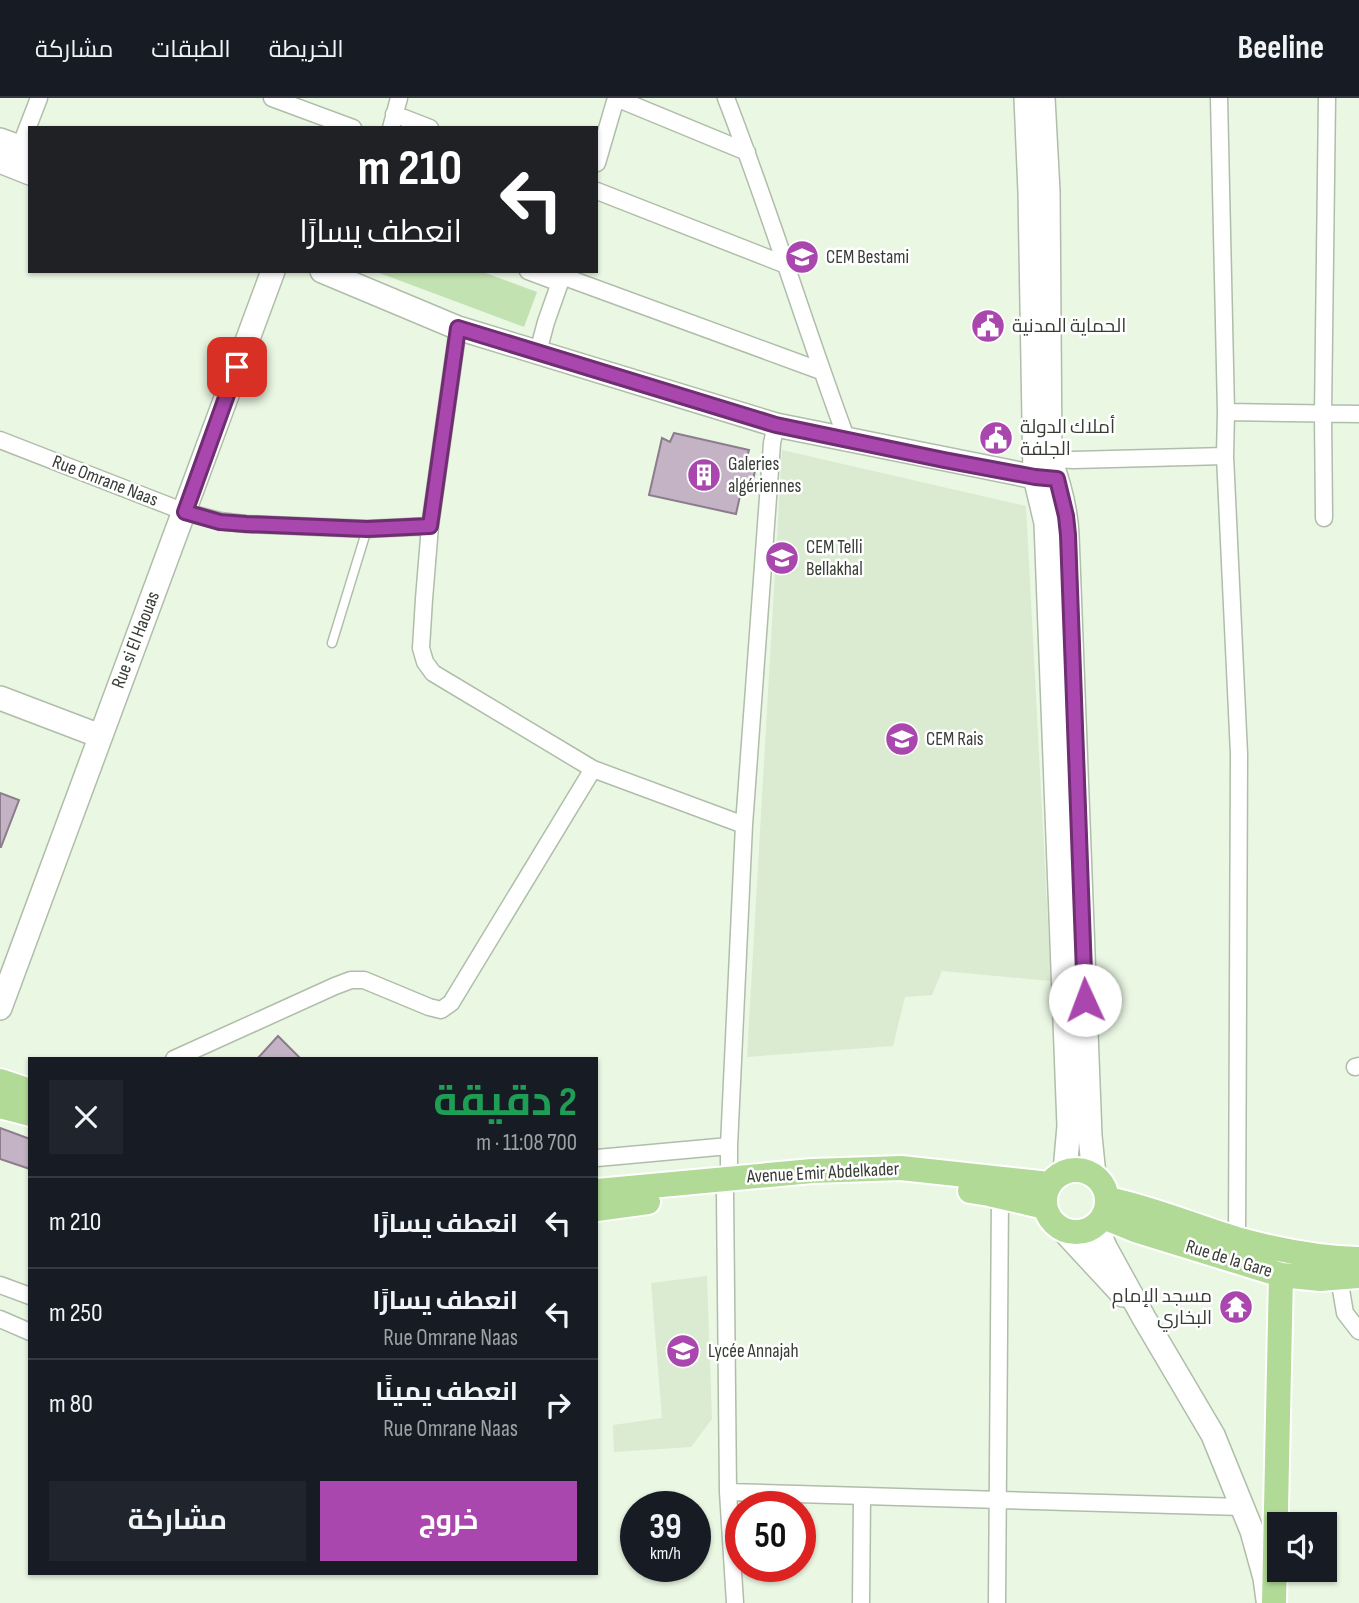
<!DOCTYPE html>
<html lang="ar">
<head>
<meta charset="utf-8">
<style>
  :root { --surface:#171b24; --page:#20242c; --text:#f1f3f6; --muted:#9ea1a6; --line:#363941; --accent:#a947ae }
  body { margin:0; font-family:"Sofia Sans Condensed",Cairo,sans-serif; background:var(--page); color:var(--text); direction:rtl; height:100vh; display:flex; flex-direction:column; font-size:26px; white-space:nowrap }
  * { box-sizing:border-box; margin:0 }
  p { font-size:23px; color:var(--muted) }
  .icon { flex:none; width:38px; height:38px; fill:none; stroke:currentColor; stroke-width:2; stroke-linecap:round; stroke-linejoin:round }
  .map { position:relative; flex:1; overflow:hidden; direction:ltr }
  .panel { position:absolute; left:28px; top:959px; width:570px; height:518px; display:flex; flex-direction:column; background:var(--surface); border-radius:0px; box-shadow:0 2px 5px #0004; direction:rtl }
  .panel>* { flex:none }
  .top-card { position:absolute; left:28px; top:28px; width:570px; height:147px; border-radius:0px; box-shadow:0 2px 5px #0004; direction:rtl; background:#202124; color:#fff; overflow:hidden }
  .buttons { position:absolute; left:1267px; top:1414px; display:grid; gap:14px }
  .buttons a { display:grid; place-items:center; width:70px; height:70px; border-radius:0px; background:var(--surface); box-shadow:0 2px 5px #0004; font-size:35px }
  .speed { position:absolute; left:620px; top:1393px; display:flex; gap:14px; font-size:35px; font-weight:700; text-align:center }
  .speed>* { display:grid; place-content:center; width:91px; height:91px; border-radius:50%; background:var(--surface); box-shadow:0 2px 5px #0004; line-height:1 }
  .speed small { font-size:18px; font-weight:400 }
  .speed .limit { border:10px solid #d22; background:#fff; color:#111 }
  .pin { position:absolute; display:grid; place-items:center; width:60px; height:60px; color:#fff; margin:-30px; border-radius:14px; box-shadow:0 4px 10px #0006 }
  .me { position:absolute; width:77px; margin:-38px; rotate:358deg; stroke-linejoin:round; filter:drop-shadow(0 0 5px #0008) }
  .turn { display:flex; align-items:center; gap:24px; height:147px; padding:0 21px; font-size:32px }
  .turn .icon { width:91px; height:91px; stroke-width:2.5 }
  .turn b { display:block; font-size:49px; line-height:60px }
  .round { display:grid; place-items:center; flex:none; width:74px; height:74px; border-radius:0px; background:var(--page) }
  .overview { display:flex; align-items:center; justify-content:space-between; height:119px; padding:0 21px }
  h1 { font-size:42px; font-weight:700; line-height:52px; color:#1e9e55 }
  .cta { display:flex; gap:14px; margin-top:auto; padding:14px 21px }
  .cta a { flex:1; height:80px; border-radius:0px; background:var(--accent); color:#fff; font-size:28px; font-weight:700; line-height:80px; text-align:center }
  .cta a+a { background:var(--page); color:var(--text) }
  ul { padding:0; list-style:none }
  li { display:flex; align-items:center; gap:21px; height:91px; padding:0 21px; border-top:2px solid var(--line) }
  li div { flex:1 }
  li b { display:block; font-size:26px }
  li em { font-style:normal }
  header { display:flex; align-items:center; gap:42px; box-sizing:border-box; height:98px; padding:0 35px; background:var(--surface); border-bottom:2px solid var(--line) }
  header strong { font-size:33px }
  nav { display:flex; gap:38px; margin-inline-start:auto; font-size:24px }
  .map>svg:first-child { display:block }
  .built { fill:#daebd1 }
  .green { fill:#c3e2b2 }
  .building { fill:#c4b3c4; stroke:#8c7c8c; stroke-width:2 }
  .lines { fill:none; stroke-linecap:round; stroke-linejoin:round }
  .lane-casing { stroke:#b0bdaa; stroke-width:11 }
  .street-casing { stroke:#b0bdaa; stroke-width:19 }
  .secondary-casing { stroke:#b0bdaa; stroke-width:26 }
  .primary-casing { stroke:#fff; stroke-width:28 }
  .lane { stroke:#fff; stroke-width:8 }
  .street { stroke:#fff; stroke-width:16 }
  .secondary { stroke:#fff; stroke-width:23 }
  .primary { stroke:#b2da97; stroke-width:24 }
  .route-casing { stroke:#6e2e71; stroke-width:18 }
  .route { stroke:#a947ae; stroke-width:12 }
  .labels { text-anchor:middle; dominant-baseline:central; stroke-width:5; stroke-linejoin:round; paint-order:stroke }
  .poi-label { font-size:19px; fill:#373c35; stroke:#fff; text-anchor:start }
  .street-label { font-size:19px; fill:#373c35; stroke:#fff }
</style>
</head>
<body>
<header>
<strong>Beeline</strong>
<nav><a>الخريطة</a><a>الطبقات</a><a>مشاركة</a></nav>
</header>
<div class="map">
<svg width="1359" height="1505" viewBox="0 0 1359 1505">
  <rect width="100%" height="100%" fill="#eaf7e3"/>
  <!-- built -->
  <path class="built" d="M782,352L1026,408L1051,883L942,873L932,897L905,899L893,948L747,959Z
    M707,1178L712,1321L691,1349L614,1354L613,1327L662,1320L651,1185Z"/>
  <!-- green -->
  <path class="green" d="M374,173H480L537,194L524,229Z"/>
  <!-- building -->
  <path class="building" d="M674,335L749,352L746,362L757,364L751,391L742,389L736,416L649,397L662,340L670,344Z
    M0,695L19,702L1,749H0Z
    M278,938L301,961H257Z
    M0,1030L30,1041V1071L0,1061Z"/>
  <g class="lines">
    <!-- lane casing -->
    <g class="lane-casing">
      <path id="lane" d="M332,545L367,431"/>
    </g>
    <!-- street casing -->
    <g class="street-casing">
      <path id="street" d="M272,0L353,30
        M616,0L747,54
        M726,0C770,113 805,229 847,342
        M1219,0L1226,314L1225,358L1239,656L1237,1141
        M394,16L430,30
        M391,30L399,0
        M20,49L39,0
        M597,65L616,0
        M597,93L786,167
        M528,173L560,185
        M562,178L821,273
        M538,254L546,224L564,173
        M1226,314L1359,316
        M0,342L185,414L220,423L246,426L367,431L430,428L458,230
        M1050,361L1074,362L1225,358
        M1324,420L1323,317L1327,0
        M430,428L424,501L421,550L425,564L433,575L593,671L744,727
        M174,961L335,888L351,882H364L429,909L441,912L451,905L593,671
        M1355,969L1359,968
        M597,1060L729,1048
        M729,1081V1048L744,727L772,345L776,327
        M725,1095L728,1394L735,1505
        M1339,1180L1345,1215L1359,1233
        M0,1187L30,1198
        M0,1221L30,1234
        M728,1394L1242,1409
        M861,1505L862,1398
        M997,1505L1000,1098"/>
    </g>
    <!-- secondary casing -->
    <g class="secondary-casing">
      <path id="secondary" d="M1026,0L1030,94L1035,379L1046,425L1069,1028L1065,1073
        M1043,0L1048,93L1050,361C1059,386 1066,410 1067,437L1090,1038L1094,1077
        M0,42L30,53
        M0,63L30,75
        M322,173L458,230L776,327L1035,379L1050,381
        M0,600L100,638
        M0,910L273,173
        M1096,1127L1105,1149L1144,1220L1213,1337L1252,1433L1265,1480L1268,1502
        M1061,1130L1123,1197"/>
    </g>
    <!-- primary casing -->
    <g class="primary-casing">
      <path id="primary" d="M0,983L30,993
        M0,1008L30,1016
        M1045 1103a31 31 0 1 1 62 0a31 31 0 1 1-62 0Z
        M597,1093L812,1073L901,1070L1049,1086
        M970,1093L989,1096L1045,1109
        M1108,1101C1152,1110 1194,1128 1237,1141C1277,1152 1317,1160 1359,1161
        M597,1111L648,1104
        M1103,1119L1135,1132L1281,1177L1320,1181L1359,1178
        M1274,1505L1281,1177"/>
    </g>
    <!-- lane -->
    <use href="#lane" class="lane"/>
    <!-- street -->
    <use href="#street" class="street"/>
    <!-- secondary -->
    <use href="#secondary" class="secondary"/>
    <!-- primary -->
    <use href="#primary" class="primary"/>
  </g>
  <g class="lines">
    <!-- route casing -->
    <g class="route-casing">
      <path id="route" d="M237,269L185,414L220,424L246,426L367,431L430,428L458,230L776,327L944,362L1035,379L1057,381L1066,418L1068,437L1085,902"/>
    </g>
    <!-- route -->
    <use href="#route" class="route"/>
  </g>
  <!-- icons -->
  <defs>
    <g id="school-disc" transform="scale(1.75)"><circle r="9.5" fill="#a947ae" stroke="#fff"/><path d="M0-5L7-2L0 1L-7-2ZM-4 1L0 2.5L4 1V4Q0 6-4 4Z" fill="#fff"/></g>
    <g id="civic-disc" transform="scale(1.75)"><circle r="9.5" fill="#a947ae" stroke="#fff"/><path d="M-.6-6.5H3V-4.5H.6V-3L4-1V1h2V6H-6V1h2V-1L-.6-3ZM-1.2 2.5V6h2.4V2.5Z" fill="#fff"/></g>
    <g id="building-disc" transform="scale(1.75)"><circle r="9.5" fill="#a947ae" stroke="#fff"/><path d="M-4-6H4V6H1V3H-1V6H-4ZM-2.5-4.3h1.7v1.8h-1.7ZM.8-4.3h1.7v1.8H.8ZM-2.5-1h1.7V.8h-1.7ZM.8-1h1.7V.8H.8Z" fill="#fff"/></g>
    <g id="temple-disc" transform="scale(1.75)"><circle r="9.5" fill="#a947ae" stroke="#fff"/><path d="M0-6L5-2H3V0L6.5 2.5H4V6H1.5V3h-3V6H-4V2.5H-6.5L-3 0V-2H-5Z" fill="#fff"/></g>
  </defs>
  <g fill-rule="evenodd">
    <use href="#school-disc" x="802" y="159"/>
    <use href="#civic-disc" x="988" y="228"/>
    <use href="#civic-disc" x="996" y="340"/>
    <use href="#building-disc" x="704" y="377"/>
    <use href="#school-disc" x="782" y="460"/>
    <use href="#school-disc" x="902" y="641"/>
    <use href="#temple-disc" x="1236" y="1209"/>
    <use href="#school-disc" x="683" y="1253"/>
  </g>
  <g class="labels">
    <!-- poi labels -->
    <g class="poi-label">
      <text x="826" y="159">CEM Bestami</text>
      <text x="1012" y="228">الحماية المدنية</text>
      <text x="1020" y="329">أملاك الدولة<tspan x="1020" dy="22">الجلفة</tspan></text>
      <text x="728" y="366">Galeries<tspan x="728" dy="22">algériennes</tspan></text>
      <text x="806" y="449">CEM Telli<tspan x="806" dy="22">Bellakhal</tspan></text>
      <text x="926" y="641">CEM Rais</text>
      <text x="1212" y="1198" text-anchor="end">مسجد الإمام<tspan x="1212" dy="22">البخاري</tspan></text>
      <text x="708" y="1253">Lycée Annajah</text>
    </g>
    <!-- street labels -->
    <g class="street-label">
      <text transform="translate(105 383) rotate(21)">Rue Omrane Naas</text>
      <text transform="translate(136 542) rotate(-69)">Rue si El Haouas</text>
      <text transform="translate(823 1075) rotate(-3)">Avenue Emir Abdelkader</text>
      <text transform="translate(1229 1161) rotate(17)">Rue de la Gare</text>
    </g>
  </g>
</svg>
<div class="buttons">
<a><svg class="icon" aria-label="sound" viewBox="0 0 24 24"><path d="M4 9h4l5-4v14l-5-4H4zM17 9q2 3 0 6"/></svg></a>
</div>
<div class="speed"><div>39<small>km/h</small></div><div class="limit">50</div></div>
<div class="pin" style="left:237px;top:269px;background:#d93025"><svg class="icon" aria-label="arrive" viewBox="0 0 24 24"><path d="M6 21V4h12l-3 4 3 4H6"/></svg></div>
<svg class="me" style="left:1085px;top:902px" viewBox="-20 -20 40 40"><circle r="19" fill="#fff"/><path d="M0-13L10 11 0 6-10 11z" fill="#a947ae"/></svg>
<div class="top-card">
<div class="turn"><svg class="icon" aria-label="left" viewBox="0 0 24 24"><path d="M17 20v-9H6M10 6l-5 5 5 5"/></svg><div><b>210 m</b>انعطف يسارًا</div></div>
</div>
<section class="panel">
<div class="overview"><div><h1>2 دقيقة</h1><p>700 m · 11:08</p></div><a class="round"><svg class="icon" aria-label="close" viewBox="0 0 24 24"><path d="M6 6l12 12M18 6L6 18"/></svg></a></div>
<ul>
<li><svg class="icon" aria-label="left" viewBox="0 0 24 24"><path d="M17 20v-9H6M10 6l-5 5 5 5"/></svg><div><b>انعطف يسارًا</b></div><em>210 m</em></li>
<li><svg class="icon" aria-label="left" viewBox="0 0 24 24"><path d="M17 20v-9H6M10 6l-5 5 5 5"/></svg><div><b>انعطف يسارًا</b><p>Rue Omrane Naas</p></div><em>250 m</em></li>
<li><svg class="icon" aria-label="right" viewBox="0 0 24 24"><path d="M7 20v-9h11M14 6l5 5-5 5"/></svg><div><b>انعطف يمينًا</b><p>Rue Omrane Naas</p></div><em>80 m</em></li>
</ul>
<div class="cta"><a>خروج</a><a>مشاركة</a></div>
</section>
</div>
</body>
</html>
